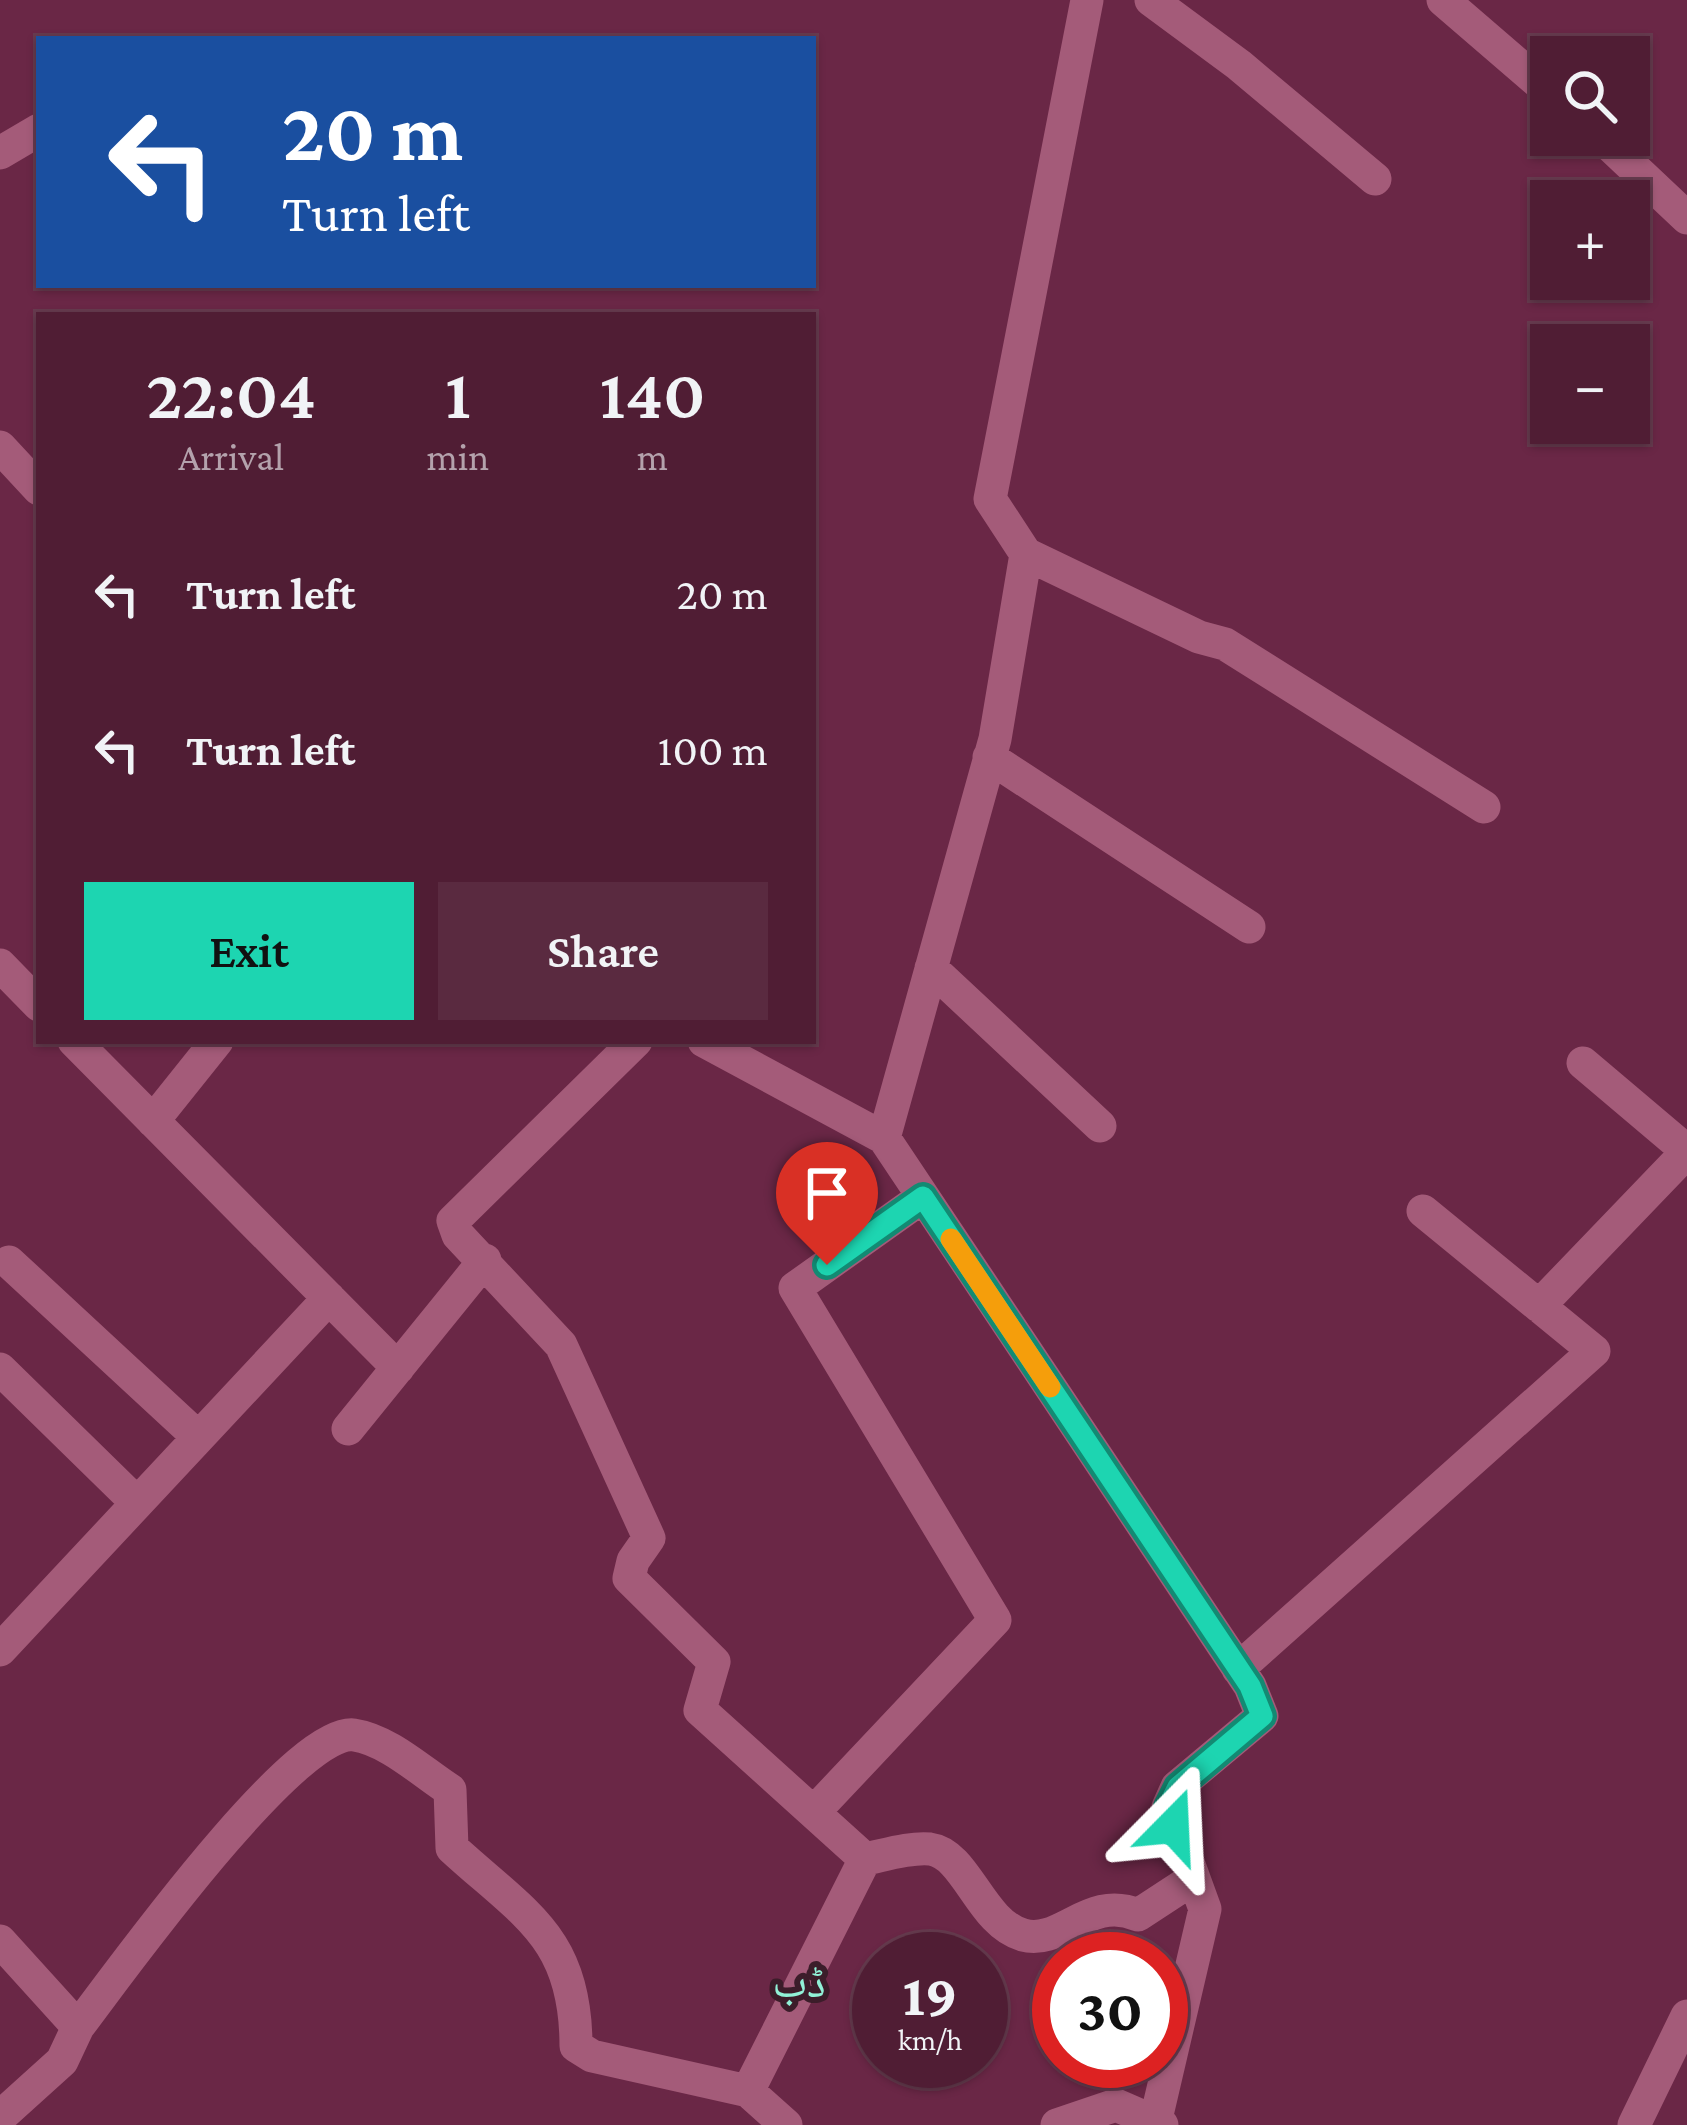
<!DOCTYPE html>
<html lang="en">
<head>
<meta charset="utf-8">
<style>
  :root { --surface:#501d34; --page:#5a2a40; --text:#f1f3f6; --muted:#b4a2ac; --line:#673b4f; --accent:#1dd5b1 }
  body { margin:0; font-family:"Crimson Pro","Noto Naskh Arabic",serif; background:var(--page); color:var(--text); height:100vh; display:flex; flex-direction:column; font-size:45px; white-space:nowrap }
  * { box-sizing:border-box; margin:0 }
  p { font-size:39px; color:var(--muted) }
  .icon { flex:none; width:66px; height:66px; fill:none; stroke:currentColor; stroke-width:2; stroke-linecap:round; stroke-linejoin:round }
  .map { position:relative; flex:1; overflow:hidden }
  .side { position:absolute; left:36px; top:312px; width:780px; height:732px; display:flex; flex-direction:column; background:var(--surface); border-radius:0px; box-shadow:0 3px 9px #0004,0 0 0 3px var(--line) }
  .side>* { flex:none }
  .guide { position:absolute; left:36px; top:36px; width:780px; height:252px; border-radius:0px; box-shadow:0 3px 9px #0004,0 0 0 3px var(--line); background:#1a4fa0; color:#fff; overflow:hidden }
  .tools { position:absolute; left:1530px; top:36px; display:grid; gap:24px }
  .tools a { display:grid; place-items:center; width:120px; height:120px; border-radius:0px; background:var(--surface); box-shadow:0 3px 9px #0004,0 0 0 3px var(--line); font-size:60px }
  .speed { position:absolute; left:852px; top:1932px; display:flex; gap:24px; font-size:60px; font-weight:700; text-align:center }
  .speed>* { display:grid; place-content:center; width:156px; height:156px; border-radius:50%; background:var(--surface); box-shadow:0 3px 9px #0004,0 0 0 3px var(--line); line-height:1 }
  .speed small { font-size:30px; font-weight:400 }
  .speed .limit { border:18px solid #d22; background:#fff; color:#111 }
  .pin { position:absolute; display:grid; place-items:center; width:102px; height:102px; color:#fff; margin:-123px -51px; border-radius:50% 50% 50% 0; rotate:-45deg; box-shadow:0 0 12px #0007 }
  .pin .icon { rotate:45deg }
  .me { position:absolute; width:132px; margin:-66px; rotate:21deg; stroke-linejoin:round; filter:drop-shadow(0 0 9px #0008) }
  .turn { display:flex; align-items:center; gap:42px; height:252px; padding:0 48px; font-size:54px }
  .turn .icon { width:156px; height:156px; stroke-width:2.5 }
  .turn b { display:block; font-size:84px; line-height:102px }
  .eta { display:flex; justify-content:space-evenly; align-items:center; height:204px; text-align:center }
  .eta b { font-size:72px; font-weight:600; line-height:84px }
  .primary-button { display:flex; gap:24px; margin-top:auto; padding:24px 48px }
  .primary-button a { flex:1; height:138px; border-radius:0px; background:var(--accent); color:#111; font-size:48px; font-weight:600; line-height:138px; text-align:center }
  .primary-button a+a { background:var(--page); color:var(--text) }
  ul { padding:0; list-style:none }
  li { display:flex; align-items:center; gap:36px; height:156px; padding:0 48px }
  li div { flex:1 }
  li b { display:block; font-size:45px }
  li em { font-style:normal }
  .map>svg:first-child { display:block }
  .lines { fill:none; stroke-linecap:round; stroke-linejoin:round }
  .minor { stroke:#a45b79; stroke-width:33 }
  .route-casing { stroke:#138a73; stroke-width:30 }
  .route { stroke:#1dd5b1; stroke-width:21 }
  .slow { stroke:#f59e0b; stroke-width:21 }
  .labels { text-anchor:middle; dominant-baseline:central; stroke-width:12; stroke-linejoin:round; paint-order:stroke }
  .quarter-label { font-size:45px; fill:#91f2d7; stroke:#3c1d2a }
</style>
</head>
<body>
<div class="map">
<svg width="1687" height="2125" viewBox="0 0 1687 2125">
  <rect width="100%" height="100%" fill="#6a2746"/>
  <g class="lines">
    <!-- minor -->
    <path class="minor" d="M1151,0L1239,65L1375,179
      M1443,0L1551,93
      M1599,135L1687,218
      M0,153L39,130
      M0,447L39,489
      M1026,554L1199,637L1225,644L1484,807
      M989,757L1249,927
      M0,965L39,1005
      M931,968L1100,1126
      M74,1041L398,1368
      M636,1041L453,1221L458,1235L561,1345L649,1538L633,1561L629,1578L714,1662L700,1710L865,1859C885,1855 910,1847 930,1849C967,1854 980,1923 1023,1935C1061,1946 1089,1894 1138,1915L1193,1879
      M704,1041L884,1138L1250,1686L1262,1716L1177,1787L1168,1807L1205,1909L1156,2119
      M1583,1063L1687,1151
      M153,1121L217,1041
      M884,1138L995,739L1026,554L990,499L1087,0
      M9,1262L198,1437
      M1539,1306L1687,1152
      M0,1369L137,1503
      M348,1429L485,1260
      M0,1650L329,1298
      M1238,1669L1594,1351L1423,1211
      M814,1812L995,1620L795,1288L923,1197
      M0,1941L78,2027C116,1977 295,1727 354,1735C388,1740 422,1772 450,1790L452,1848C525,1915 576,1937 576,2046L592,2056L748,2091L786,2125
      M748,2091L865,1859
      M0,2117L62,2061L78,2027
      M1057,2125L1116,2105L1162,2125
      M1634,2125L1687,2016"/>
  </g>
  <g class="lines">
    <!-- route casing -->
    <g class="route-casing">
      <path id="route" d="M827,1265L923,1197L1250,1686L1262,1716L1178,1787L1168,1807L1173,1826"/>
    </g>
    <!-- route -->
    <use href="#route" class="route"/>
    <!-- slow -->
    <path class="slow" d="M951,1239L1050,1387"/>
  </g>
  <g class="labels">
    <!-- quarter labels -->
    <g class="quarter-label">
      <text x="799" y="1982">ڈب</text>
    </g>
  </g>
</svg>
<div class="tools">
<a><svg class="icon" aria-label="search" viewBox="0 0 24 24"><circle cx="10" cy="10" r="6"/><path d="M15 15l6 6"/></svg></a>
<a>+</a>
<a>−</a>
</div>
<div class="speed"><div>19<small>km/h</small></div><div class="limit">30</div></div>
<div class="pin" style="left:827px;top:1265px;background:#d93025"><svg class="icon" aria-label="arrive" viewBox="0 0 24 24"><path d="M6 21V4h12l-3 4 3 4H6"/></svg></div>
<svg class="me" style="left:1173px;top:1826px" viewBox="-20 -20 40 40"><path d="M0-17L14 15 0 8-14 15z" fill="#1dd5b1" stroke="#fff" stroke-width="4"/></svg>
<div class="guide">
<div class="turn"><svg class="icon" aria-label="left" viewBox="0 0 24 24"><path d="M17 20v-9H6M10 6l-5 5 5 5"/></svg><div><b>20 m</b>Turn left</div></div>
</div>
<section class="side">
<div class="eta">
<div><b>22:04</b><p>Arrival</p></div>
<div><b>1</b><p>min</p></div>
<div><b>140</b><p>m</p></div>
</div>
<ul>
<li><svg class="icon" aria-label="left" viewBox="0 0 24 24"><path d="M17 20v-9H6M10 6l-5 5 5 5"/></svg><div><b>Turn left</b></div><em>20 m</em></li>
<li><svg class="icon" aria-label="left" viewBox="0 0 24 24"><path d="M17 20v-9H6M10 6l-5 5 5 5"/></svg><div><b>Turn left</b></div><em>100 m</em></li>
</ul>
<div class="primary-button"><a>Exit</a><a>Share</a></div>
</section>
</div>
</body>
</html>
